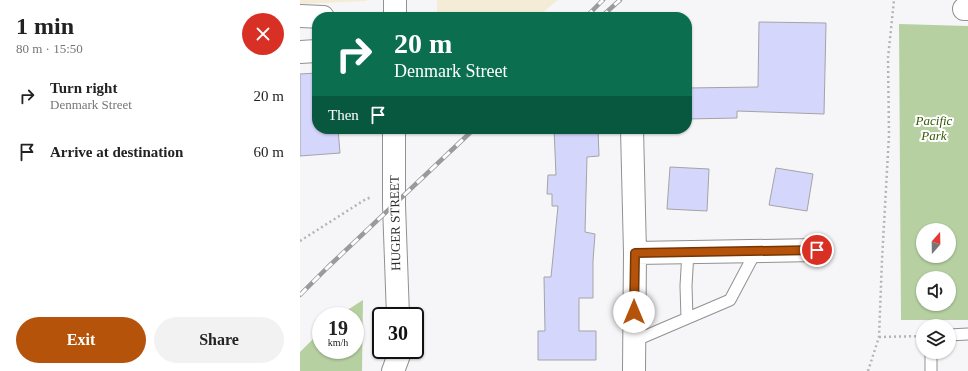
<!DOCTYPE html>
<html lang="en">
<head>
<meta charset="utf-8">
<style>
  :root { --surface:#fff; --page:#f2f2f2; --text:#222; --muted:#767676; --accent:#b45309 }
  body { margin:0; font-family:"Times New Roman",serif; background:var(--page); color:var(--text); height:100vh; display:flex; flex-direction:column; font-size:15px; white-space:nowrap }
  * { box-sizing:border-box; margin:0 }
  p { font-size:13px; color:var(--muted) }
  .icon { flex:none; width:22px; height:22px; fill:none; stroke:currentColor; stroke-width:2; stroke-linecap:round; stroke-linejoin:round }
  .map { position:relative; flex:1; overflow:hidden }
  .drawer { display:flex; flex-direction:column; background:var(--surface); width:300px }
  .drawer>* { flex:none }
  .top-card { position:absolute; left:12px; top:12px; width:380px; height:122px; border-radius:16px; box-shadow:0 1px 3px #0004; background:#0b6e4f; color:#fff; overflow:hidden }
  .needle { width:26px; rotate:20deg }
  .fabs { position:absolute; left:616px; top:223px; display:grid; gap:8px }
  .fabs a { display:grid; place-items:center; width:40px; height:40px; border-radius:50%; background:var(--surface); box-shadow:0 1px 3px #0004; font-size:20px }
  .speed { position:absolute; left:12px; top:307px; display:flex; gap:8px; font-size:20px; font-weight:700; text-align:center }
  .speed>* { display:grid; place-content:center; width:52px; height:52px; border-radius:50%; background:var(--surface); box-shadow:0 1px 3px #0004; line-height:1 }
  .speed small { font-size:10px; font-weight:400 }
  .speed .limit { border:2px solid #111; border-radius:6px; background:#fff; color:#111 }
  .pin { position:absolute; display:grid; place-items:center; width:34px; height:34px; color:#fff; margin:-17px; border:2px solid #fff; border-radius:50%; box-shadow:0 1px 4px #0007 }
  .me { position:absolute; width:44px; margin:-22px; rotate:0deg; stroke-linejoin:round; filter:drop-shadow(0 0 3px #0008) }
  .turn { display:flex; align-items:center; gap:14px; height:84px; padding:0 16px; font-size:18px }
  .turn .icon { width:52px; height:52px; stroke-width:2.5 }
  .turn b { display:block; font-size:28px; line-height:34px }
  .then { display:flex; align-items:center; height:38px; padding:0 16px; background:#0003; gap:8px; font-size:15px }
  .round { display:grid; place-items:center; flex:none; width:42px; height:42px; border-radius:21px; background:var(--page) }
  .headline { display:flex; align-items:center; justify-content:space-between; height:68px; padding:0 16px }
  h1 { font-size:24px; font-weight:700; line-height:30px }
  .cta { display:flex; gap:8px; margin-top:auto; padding:8px 16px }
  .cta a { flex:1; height:46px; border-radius:24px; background:var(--accent); color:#fff; font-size:16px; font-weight:700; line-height:46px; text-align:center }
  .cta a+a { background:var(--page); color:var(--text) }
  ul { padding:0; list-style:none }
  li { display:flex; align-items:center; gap:12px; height:56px; padding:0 16px }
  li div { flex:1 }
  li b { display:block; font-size:15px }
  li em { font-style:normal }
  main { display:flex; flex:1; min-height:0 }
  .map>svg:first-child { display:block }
  .commercial { fill:#f4ecd6 }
  .green { fill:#b6d0a1; fill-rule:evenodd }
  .building { fill:#d5d6fc; stroke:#a4a4a6 }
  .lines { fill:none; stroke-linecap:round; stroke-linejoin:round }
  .service-casing { stroke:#919192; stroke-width:13 }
  .minor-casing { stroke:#919192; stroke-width:24 }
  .secondary-casing { stroke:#919192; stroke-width:24 }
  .path { stroke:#b4b4b6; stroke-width:2.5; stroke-dasharray:2 3; stroke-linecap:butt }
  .service { stroke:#fff; stroke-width:11 }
  .minor { stroke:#fff; stroke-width:22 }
  .secondary { stroke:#fff; stroke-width:22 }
  .rail-casing { stroke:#9a9a9b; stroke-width:4.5 }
  .rail { stroke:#fff; stroke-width:3; stroke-dasharray:9; stroke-linecap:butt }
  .route-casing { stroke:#753606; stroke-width:10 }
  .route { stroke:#b45309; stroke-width:7 }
  .labels { text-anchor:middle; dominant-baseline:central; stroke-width:4; stroke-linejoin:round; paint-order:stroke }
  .park-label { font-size:13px; font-style:italic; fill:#365a02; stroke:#fff }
  .street-label { font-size:13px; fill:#2b2b2b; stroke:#fff }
</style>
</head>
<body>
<main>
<section class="drawer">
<div class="headline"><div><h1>1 min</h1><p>80 m · 15:50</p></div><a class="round" style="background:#d93025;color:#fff"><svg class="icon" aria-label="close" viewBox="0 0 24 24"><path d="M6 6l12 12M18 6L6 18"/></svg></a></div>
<ul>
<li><svg class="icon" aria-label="right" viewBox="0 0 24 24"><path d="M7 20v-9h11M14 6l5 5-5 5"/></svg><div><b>Turn right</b><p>Denmark Street</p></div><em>20 m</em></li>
<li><svg class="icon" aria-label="arrive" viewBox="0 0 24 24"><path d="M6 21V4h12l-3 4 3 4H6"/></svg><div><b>Arrive at destination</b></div><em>60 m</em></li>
</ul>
<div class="cta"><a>Exit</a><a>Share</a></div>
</section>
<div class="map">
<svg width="668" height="371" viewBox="0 0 668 371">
  <rect width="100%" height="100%" fill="#f6f6f8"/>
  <!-- commercial -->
  <path class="commercial" d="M0,0H67V1L0,4Z
    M137,0H258L237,17H137Z"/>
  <!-- green -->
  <path class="green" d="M599,24L668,26V320H601ZM623,230H649V256H623ZM623,278H649V304H623Z
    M63,300L62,371H0V352L21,331V350H55V316H38Z"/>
  <!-- building -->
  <path class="building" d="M459,22L526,23L524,114L437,111V118L387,119V88L458,87Z
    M17,73V129H38L40,153L0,156V74Z
    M254,129H298L299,156L287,157L285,232L295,234L293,261V298H279V331H296V360H238V331H245L244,277H251L258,206H252V194H247L248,175H256Z
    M370,167L409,169L407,211L367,209Z
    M476,168L513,174L507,211L469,205Z"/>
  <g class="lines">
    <!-- service casing -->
    <g class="service-casing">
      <path id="service" d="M387,318L386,286L388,252
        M649,335L668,334
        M334,341L430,300L456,251
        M631,371V352"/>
    </g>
    <!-- minor casing -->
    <g class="minor-casing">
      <path id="minor" d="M664,9H668
        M0,16L23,17
        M0,52L17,51
        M332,129L335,253L334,371
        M335,253L517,250"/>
    </g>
    <!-- secondary casing -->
    <g class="secondary-casing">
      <path id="secondary" d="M95,0V17
        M94,129V205L98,316
        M93,371L99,355V350"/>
    </g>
    <!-- path -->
    <path class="path" d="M0,241L66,199L72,197
      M579,337L623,336
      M568,371L579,337L582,260L589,135L588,58L594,0"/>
    <!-- service -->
    <use href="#service" class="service"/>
    <!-- minor -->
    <use href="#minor" class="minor"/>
    <!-- secondary -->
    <use href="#secondary" class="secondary"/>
    <!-- rail casing -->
    <g class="rail-casing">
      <path id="rail" d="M286,17L303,0
        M301,17L320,0
        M0,295L28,267L174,129"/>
    </g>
    <!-- rail -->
    <use href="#rail" class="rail"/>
  </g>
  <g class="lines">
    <!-- route casing -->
    <g class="route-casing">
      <path id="route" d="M334,312L335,253L517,250"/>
    </g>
    <!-- route -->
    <use href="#route" class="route"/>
  </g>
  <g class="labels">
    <!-- park labels -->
    <g class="park-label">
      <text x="634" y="120">Pacific<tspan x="634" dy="15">Park</tspan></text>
    </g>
    <!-- street labels -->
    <g class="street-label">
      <text transform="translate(95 223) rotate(-91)">HUGER STREET</text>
    </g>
  </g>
</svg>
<div class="fabs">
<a><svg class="needle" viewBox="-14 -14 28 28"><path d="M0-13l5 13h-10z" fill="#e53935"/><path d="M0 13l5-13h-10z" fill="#767676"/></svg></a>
<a><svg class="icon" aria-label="sound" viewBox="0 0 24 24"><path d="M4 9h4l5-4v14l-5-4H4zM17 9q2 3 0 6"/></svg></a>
<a><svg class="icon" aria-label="layers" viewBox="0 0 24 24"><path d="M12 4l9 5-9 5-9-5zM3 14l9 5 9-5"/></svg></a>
</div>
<div class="speed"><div>19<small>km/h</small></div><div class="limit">30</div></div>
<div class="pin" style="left:517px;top:250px;background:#d93025"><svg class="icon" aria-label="arrive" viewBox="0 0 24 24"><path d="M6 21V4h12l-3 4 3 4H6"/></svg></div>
<svg class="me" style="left:334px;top:312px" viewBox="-20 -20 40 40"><circle r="19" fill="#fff"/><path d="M0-13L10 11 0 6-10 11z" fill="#b45309"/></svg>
<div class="top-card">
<div class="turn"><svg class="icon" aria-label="right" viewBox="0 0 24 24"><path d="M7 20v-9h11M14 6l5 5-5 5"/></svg><div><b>20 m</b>Denmark Street</div></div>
<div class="then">Then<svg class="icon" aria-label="arrive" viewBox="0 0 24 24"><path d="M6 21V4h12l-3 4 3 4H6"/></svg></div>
</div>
</div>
</main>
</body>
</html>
